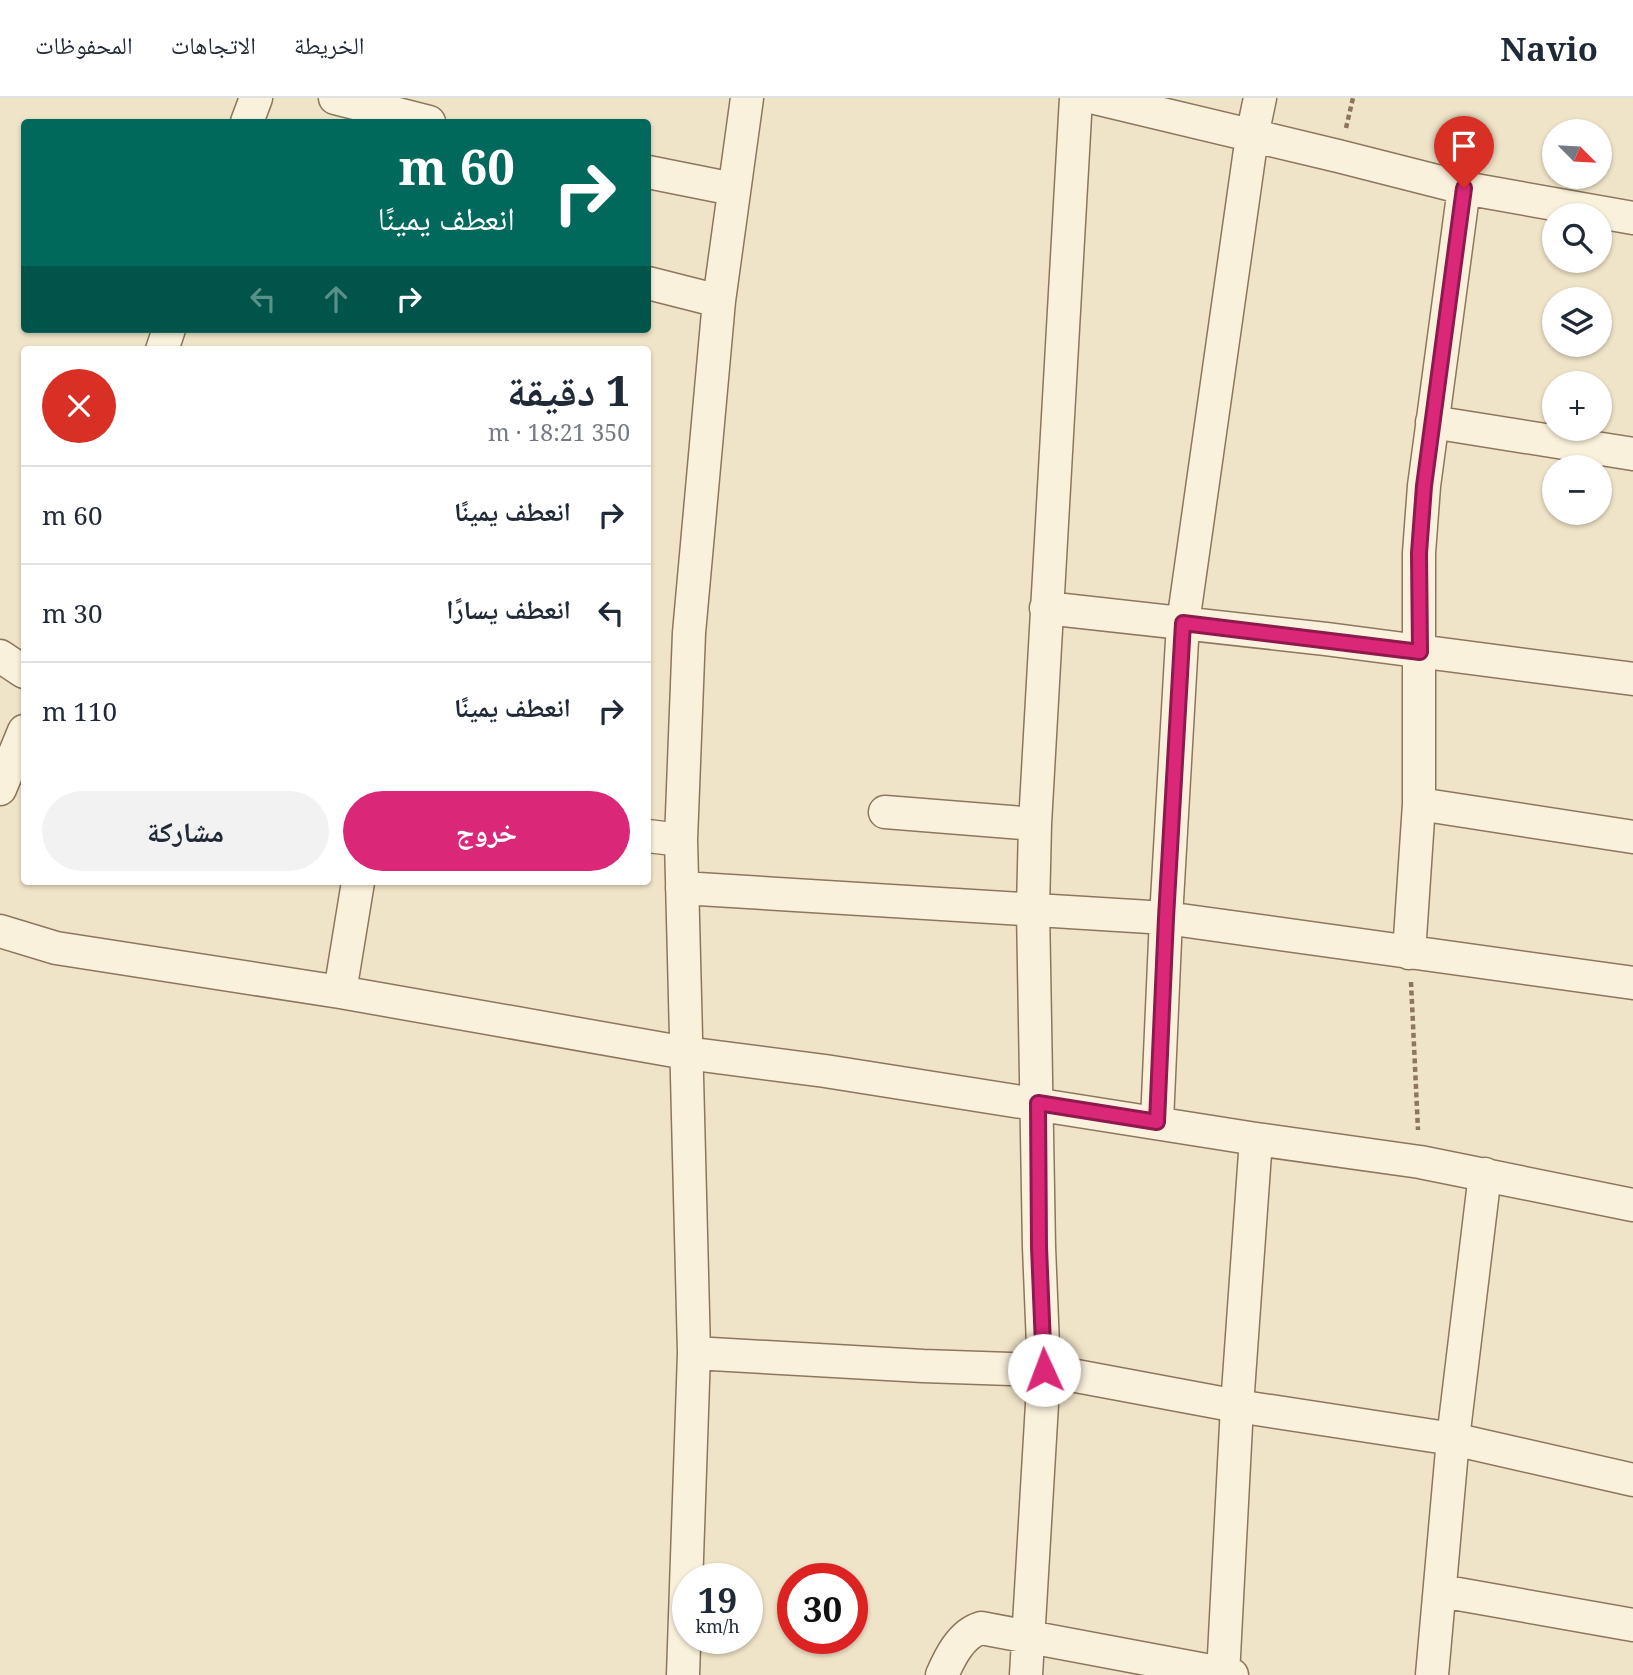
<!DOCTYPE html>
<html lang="ar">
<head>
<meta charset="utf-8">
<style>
  :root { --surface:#fff; --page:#f2f2f3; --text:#1f2937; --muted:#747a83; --line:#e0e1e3; --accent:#db2777 }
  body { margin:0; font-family:"Noto Serif","Noto Naskh Arabic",serif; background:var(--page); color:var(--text); direction:rtl; height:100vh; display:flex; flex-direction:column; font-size:26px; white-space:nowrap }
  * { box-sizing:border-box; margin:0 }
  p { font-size:23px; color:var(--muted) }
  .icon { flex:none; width:38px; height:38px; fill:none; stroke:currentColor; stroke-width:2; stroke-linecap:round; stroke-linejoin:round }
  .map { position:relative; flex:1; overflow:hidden; direction:ltr }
  .panel { position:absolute; left:21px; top:248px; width:630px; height:539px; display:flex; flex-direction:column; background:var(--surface); border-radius:7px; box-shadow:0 2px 5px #0004; direction:rtl }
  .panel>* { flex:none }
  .hud { position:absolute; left:21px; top:21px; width:630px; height:214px; border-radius:7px; box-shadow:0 2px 5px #0004; direction:rtl; background:#00695c; color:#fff; overflow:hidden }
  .needle { width:46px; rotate:114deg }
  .fabs { position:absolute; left:1542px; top:21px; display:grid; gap:14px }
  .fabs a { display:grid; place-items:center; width:70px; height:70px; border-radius:50%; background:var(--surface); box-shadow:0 2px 5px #0004; font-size:35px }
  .speed { position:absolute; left:672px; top:1465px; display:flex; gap:14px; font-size:35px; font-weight:700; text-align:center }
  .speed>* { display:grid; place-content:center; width:91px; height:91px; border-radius:50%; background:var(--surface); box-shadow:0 2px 5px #0004; line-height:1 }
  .speed small { font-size:18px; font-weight:400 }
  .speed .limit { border:10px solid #d22; background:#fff; color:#111 }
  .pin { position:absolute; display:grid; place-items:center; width:60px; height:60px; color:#fff; margin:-72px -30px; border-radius:50% 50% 50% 0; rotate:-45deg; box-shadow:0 0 7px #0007 }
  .pin .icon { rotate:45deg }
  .me { position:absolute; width:77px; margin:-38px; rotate:358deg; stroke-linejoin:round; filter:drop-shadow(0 0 5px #0008) }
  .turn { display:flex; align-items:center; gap:24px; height:147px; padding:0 21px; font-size:32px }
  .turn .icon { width:91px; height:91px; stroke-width:2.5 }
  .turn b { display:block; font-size:49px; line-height:60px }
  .lanes { display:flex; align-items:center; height:66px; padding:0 21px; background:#0003; justify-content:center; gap:35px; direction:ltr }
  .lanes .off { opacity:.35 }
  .round { display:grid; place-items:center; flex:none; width:74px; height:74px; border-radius:37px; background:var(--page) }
  .overview { display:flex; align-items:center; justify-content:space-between; height:119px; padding:0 21px }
  h1 { font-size:42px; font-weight:800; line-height:52px }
  .cta { display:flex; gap:14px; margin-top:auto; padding:14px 21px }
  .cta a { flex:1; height:80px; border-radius:42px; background:var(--accent); color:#fff; font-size:28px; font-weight:800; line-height:80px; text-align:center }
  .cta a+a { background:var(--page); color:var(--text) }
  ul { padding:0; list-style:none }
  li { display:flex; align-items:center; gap:21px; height:98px; padding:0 21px; border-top:2px solid var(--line) }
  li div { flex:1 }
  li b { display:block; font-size:26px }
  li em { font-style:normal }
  header { display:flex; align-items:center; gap:42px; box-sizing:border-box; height:98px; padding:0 35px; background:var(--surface); border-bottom:2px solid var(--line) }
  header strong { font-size:33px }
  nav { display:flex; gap:38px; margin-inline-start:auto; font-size:24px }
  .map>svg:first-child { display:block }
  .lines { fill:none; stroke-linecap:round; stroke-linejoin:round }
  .minor-casing { stroke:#8d765c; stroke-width:35 }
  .path { stroke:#8d765c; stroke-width:4.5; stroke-dasharray:5 3.5; stroke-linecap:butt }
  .minor { stroke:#faf1dc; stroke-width:32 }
  .route-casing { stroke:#8e194d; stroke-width:18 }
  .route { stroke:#db2777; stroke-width:12 }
</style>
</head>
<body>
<header>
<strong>Navio</strong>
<nav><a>الخريطة</a><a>الاتجاهات</a><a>المحفوظات</a></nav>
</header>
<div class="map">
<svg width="1633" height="1577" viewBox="0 0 1633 1577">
  <rect width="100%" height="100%" fill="#f0e4c8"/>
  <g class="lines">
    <!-- minor casing -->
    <g class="minor-casing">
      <path id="minor" d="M335,0L429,24
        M747,0L719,203L689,535L681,742L694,1255L923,1268L1044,1272L1237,1308L1453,1341L1633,1382
        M1095,0L1338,58L1464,90L1633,120
        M247,24L256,0
        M648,74L733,91
        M648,185L719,203
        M162,252L169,231
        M1432,324L1633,356
        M1046,510L1326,541L1633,581
        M0,558L24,574
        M0,691L24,633
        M1419,706L1633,739
        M885,714L1035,726
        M648,738L681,742
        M682,790L1166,820L1633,885
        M0,833L56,850L340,894L686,955L825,973L1256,1041L1420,1064L1633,1107
        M1409,855L1419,706V455L1424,388L1464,90
        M340,894L358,784
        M1157,1024L1166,820L1183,525L1252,38L1260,0
        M1441,1493L1633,1527
        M683,1577L694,1255
        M942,1577C950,1559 961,1536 981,1530L1232,1577
        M1026,1577L1044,1272L1039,1149L1033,811L1035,726L1076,0
        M1223,1577L1237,1308L1256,1041
        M1432,1577L1453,1341L1485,1076"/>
    </g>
    <!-- path -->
    <path class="path" d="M1346,30L1353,0
      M1411,884L1418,1032"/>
    <!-- minor -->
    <use href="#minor" class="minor"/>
  </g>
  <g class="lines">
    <!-- route casing -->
    <g class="route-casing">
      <path id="route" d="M1044,1272L1039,1149L1038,1005L1157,1024L1166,820L1183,525L1420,554L1419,455L1424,388L1464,90"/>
    </g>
    <!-- route -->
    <use href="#route" class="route"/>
  </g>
</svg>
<div class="fabs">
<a><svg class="needle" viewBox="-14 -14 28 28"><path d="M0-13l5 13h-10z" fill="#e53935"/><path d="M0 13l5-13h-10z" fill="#747a83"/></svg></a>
<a><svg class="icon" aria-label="search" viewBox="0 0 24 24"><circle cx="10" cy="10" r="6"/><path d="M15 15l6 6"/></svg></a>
<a><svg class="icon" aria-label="layers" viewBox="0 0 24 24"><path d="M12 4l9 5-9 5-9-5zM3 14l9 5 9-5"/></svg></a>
<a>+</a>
<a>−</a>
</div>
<div class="speed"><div>19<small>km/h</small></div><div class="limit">30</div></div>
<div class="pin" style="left:1464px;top:90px;background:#d93025"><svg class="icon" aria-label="arrive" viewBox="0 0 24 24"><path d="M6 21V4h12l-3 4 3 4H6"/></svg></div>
<svg class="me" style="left:1044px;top:1272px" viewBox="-20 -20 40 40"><circle r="19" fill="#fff"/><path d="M0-13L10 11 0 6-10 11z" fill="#db2777"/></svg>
<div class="hud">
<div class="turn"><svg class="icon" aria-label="right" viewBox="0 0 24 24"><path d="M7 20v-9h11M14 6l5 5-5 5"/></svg><div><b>60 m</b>انعطف يمينًا</div></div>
<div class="lanes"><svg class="icon off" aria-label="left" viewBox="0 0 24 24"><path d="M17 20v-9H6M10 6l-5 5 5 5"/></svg><svg class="icon off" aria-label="ahead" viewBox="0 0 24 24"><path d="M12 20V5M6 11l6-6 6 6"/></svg><svg class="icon" aria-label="right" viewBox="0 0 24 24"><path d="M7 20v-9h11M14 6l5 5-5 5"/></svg></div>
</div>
<section class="panel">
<div class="overview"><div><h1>1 دقيقة</h1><p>350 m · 18:21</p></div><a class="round" style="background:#d93025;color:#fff"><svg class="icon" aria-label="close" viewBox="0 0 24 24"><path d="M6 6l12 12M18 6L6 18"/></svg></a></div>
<ul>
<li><svg class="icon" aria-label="right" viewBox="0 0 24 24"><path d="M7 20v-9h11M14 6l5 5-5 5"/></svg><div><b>انعطف يمينًا</b></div><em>60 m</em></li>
<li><svg class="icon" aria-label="left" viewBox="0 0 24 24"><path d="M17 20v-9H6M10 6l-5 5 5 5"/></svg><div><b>انعطف يسارًا</b></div><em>30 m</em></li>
<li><svg class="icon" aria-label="right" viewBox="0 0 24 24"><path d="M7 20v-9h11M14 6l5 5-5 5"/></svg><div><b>انعطف يمينًا</b></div><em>110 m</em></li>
</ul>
<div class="cta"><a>خروج</a><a>مشاركة</a></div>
</section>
</div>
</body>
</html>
